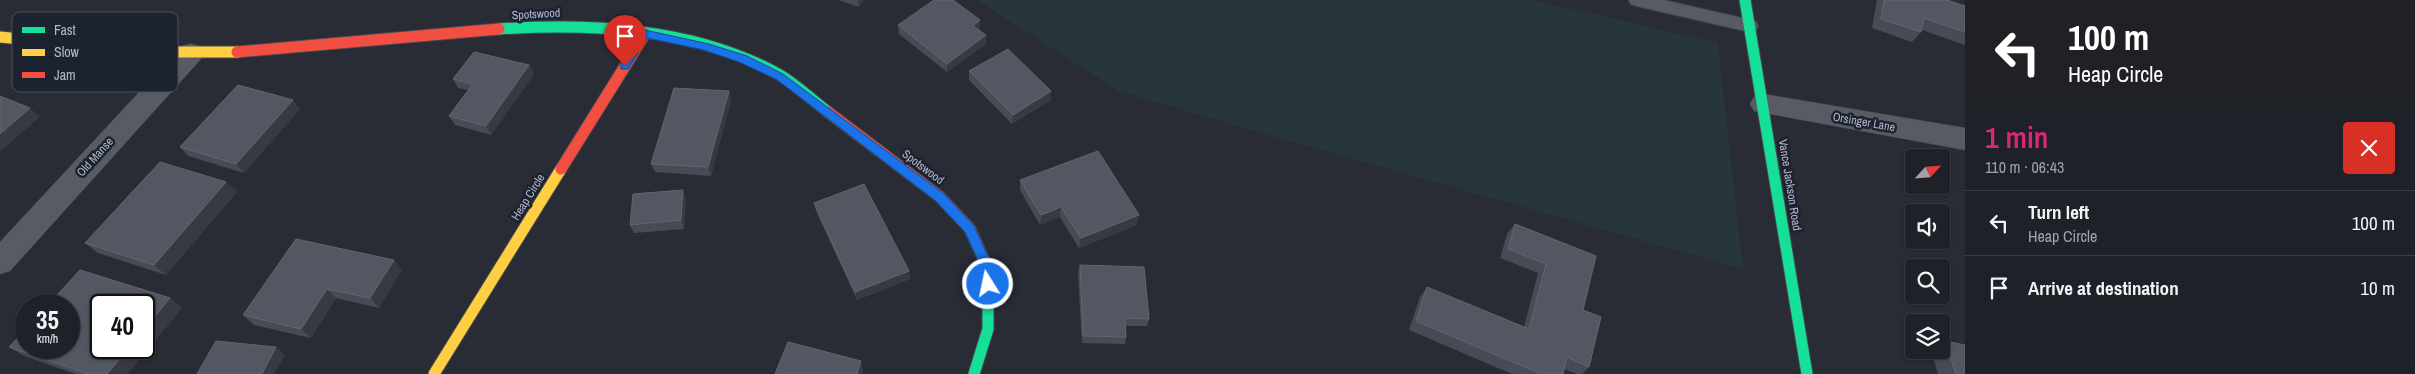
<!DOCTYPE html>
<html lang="en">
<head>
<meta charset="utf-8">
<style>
  :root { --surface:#1f2128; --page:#2c2e34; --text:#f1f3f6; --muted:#a1a3a8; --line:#3c3e45; --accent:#db2777 }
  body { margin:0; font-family:"Archivo Narrow",sans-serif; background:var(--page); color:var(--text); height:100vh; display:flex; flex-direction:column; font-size:19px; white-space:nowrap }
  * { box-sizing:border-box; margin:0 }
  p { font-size:16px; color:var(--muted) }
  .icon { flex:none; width:28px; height:28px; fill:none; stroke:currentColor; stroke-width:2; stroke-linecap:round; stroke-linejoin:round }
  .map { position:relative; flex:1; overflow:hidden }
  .details { display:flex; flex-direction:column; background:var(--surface); width:450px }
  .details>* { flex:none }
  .guide { background:#202124; color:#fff; overflow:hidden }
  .needle { width:32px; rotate:64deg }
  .tools { position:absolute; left:1905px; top:149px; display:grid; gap:10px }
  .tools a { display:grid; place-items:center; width:45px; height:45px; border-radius:5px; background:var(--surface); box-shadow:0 1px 4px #0004,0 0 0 1px var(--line); font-size:25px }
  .speed { position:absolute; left:15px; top:294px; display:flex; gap:10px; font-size:25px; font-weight:700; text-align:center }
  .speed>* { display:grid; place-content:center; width:65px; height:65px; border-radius:50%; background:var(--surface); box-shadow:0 1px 4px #0004,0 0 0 1px var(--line); line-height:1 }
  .speed small { font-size:12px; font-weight:400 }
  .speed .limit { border:2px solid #111; border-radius:8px; background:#fff; color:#111 }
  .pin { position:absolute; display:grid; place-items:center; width:42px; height:42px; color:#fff; margin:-51px -21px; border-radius:50% 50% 50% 0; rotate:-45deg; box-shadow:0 0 5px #0007 }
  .pin .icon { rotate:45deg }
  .me { position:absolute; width:55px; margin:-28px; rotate:350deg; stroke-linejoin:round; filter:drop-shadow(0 0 4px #0008) }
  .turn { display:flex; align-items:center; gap:18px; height:105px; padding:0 20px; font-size:22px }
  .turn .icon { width:65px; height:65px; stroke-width:2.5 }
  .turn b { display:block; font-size:35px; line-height:42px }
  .round { display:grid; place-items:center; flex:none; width:52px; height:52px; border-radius:5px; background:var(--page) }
  .overview { display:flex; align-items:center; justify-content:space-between; height:85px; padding:0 20px }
  h1 { font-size:30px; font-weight:600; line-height:38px; color:var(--accent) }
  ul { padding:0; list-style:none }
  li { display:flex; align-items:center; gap:15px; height:65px; padding:0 20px; border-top:1px solid var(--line) }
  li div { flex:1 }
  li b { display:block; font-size:19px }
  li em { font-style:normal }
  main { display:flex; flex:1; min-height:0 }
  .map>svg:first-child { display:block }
  .green { fill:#26363b }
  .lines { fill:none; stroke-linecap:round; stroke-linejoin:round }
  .lane-casing { stroke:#46494f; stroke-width:2 }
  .street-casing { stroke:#46494f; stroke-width:1 }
  .fast-casing { stroke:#46494f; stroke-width:13 }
  .slow-casing { stroke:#46494f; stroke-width:13 }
  .jam-casing { stroke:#46494f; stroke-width:13 }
  .lane { fill:#585b63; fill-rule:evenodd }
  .street { fill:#585b63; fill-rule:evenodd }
  .fast { stroke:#16e098; stroke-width:11 }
  .slow { stroke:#ffcf43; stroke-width:11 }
  .jam { stroke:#f24e42; stroke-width:11 }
  .wall { fill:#484b55 }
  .shaded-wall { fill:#373a43 }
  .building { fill:#535761; stroke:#626671 }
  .route { fill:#1a73e8; stroke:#114b97 }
  .labels { text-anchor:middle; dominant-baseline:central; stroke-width:5; stroke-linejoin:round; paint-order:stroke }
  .street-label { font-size:12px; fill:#b2b8c7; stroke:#1c2230 }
  .key { fill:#1c2230; stroke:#494f5d; stroke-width:1 }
  .key-label { font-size:14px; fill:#b2b8c7 }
</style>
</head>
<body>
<main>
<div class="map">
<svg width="1965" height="374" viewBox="0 0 1965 374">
  <rect width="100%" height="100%" fill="#292c35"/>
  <!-- green -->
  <path class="green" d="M978,0H1534L1718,43L1743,269L1261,133L1116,90Z"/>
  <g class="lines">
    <!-- lane casing -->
    <g class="lane-casing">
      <path id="lane" d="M1629,0H1663L1750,20L1756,22L1758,26L1756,30L1750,32L1637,6L1631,4Z"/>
    </g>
    <!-- street casing -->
    <g class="street-casing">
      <path id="street" d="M191,44L200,46L204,53L200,60L10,271L0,274V242L182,46Z
        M1763,94L1965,128V150L1754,111L1750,104L1754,97Z"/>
    </g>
    <!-- fast casing -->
    <g class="fast-casing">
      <path id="fast" d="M1745,0L1807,374
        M499,29C593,23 696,28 780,75C797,85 812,100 828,112
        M974,374L988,329V269L983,258"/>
    </g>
    <!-- slow casing -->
    <g class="slow-casing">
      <path id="slow" d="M0,37L147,52H237
        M434,374L561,169"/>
    </g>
    <!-- jam casing -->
    <g class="jam-casing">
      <path id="jam" d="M237,52L499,29
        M828,112L940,197L970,229L983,258
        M561,169L645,34"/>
    </g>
    <!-- lane -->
    <use href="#lane" class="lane"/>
    <!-- street -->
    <use href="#street" class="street"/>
    <!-- fast -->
    <use href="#fast" class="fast"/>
    <!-- slow -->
    <use href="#slow" class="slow"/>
    <!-- jam -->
    <use href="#jam" class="jam"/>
  </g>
  <!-- wall -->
  <path class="wall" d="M838,0H864L859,7Z
    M1877,0H1947L1965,6V45L1922,30L1921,32L1912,42L1872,28Z
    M898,25L980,30H979L986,44L947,72L899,34Z
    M529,65L534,74L491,135L455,125L449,116L468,90L458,88L453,79Z
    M969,71L1051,91V100L1012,124L969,80Z
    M729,91L731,100L711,176L655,172L651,164Z
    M300,109L244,173L188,156L180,147Z
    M1020,180L1137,225L1079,248L1060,217L1040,225L1020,190Z
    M226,182L237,192L166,275L98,253L85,243Z
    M686,198L684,229L634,233L630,225Z
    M814,203L909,271L910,279L857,300L816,211Z
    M1515,224L1583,310L1589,367L1582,374H1577L1564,369L1563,374H1512L1409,330L1420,297L1427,287L1524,327L1538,273L1500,258L1507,234Z
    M296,239L402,269L379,308L336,298L311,338L254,325L243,315Z
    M1080,265L1149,319L1147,326H1126V337L1125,344L1082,343L1078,273Z
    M170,298L182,308L127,374H76L24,356L9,347Z
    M1945,341L1965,374H1938L1931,350H1941V344Z"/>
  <!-- shaded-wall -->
  <path class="shaded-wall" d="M859,0H864L859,7L858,2Z
    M980,20V30L973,35V26Z
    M986,35V44L947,72V64Z
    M529,65L534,74L491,135L486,126Z
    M729,91L731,100L711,176L708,167Z
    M1051,91V100L1012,124L1013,115Z
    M293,100L300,109L244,173L236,164Z
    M30,108L40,117L0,152V134Z
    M226,182L237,192L166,275L154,265Z
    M683,190L686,198L684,229L681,220Z
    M1061,207L1060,217L1040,225L1041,215Z
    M1139,215L1137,225L1079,248L1081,238Z
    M394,260L402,269L379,308L370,298Z
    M909,271L910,279L857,300L855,292Z
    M327,289L336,298L311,338L301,329Z
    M170,298L182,308L127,374H107L129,348H144V330Z
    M276,347L285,355L274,374H262Z
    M861,361L863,370L862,374H857Z"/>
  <!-- building -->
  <path class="building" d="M934,0H953L980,20L973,26L986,35L947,64L898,25Z
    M1884,0H1947L1965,6V32L1924,18L1921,32L1881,19Z
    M1008,49L1051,91L1013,115L969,71Z
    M474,52L529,65L486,126L449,116L473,84L453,79Z
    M238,85L293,100L236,164L180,147Z
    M674,88L729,91L708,167L651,164Z
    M0,96L30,108L0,134Z
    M1098,151L1139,215L1081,238L1061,207L1041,215L1020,180Z
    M160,162L226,182L154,265L85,243Z
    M864,184L909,271L855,292L814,203Z
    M683,190L681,220L630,225L633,194Z
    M1515,224L1596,256L1583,310L1601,317L1589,367L1567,357L1563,374H1541L1416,321L1427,287L1529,329L1546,264L1508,249Z
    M296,239L394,260L370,298L327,289L301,329L243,315Z
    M1080,265L1144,267L1149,319L1125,318L1126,337L1083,336Z
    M80,270L170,298L144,330V305H101V348H129L107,374H88L9,347L26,329V348H69V305H48Z
    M216,341L276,347L262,374H197Z
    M1945,341L1965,345V374H1956Z
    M788,342L861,361L857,374H775Z"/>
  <!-- route -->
  <path class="route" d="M645,30L709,44L747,56L783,74L944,194L974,226L994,269L992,287H984L982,269L965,232L936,201L776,79L739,62L704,50L647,38L628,69H621V63L641,31Z"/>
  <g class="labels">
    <!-- street labels -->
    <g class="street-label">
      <text transform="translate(536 14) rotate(-3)">Spotswood</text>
      <text transform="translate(1864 122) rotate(10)">Orsinger Lane</text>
      <text transform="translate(95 157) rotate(-48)">Old Manse</text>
      <text transform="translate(923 167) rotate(37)">Spotswood</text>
      <text transform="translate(1790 185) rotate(81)">Vance Jackson Road</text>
      <text transform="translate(528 197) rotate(-58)">Heap Circle</text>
    </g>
  </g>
  <!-- legend -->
  <rect x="12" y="12" width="166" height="80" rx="8" class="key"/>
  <rect x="22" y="27" width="23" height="6" fill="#16e098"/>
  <rect x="22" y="49" width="23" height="7" fill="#ffcf43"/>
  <rect x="22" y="72" width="23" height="6" fill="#f24e42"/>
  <g class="key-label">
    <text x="54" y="35">Fast</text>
    <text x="54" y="57">Slow</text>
    <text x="54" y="80">Jam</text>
  </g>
</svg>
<div class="tools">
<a><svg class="needle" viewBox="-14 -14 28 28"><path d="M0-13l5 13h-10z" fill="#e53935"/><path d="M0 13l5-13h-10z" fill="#a1a3a8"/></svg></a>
<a><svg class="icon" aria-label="sound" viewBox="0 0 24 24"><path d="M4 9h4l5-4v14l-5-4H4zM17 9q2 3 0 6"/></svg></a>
<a><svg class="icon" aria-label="search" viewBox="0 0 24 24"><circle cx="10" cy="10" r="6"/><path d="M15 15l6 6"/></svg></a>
<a><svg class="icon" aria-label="layers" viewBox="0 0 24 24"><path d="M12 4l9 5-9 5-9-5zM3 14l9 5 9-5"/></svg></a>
</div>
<div class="speed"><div>35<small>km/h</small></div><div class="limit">40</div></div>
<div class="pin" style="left:625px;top:66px;background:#d93025"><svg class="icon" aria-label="arrive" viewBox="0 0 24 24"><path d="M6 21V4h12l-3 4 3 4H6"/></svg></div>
<svg class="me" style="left:988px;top:284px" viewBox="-20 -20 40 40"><circle r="17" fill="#1a73e8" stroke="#fff" stroke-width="3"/><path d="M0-11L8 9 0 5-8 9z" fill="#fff"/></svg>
</div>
<section class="details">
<div class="guide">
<div class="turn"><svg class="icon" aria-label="left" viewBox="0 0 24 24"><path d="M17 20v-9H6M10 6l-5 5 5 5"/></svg><div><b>100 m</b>Heap Circle</div></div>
</div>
<div class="overview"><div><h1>1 min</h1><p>110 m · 06:43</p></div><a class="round" style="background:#d93025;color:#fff"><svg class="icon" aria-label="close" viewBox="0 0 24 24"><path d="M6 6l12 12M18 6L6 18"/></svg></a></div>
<ul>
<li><svg class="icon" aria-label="left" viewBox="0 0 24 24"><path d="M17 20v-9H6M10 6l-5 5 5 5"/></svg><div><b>Turn left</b><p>Heap Circle</p></div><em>100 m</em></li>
<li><svg class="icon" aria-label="arrive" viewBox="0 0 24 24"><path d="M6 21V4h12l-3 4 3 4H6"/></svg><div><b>Arrive at destination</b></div><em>10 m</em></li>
</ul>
</section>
</main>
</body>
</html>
